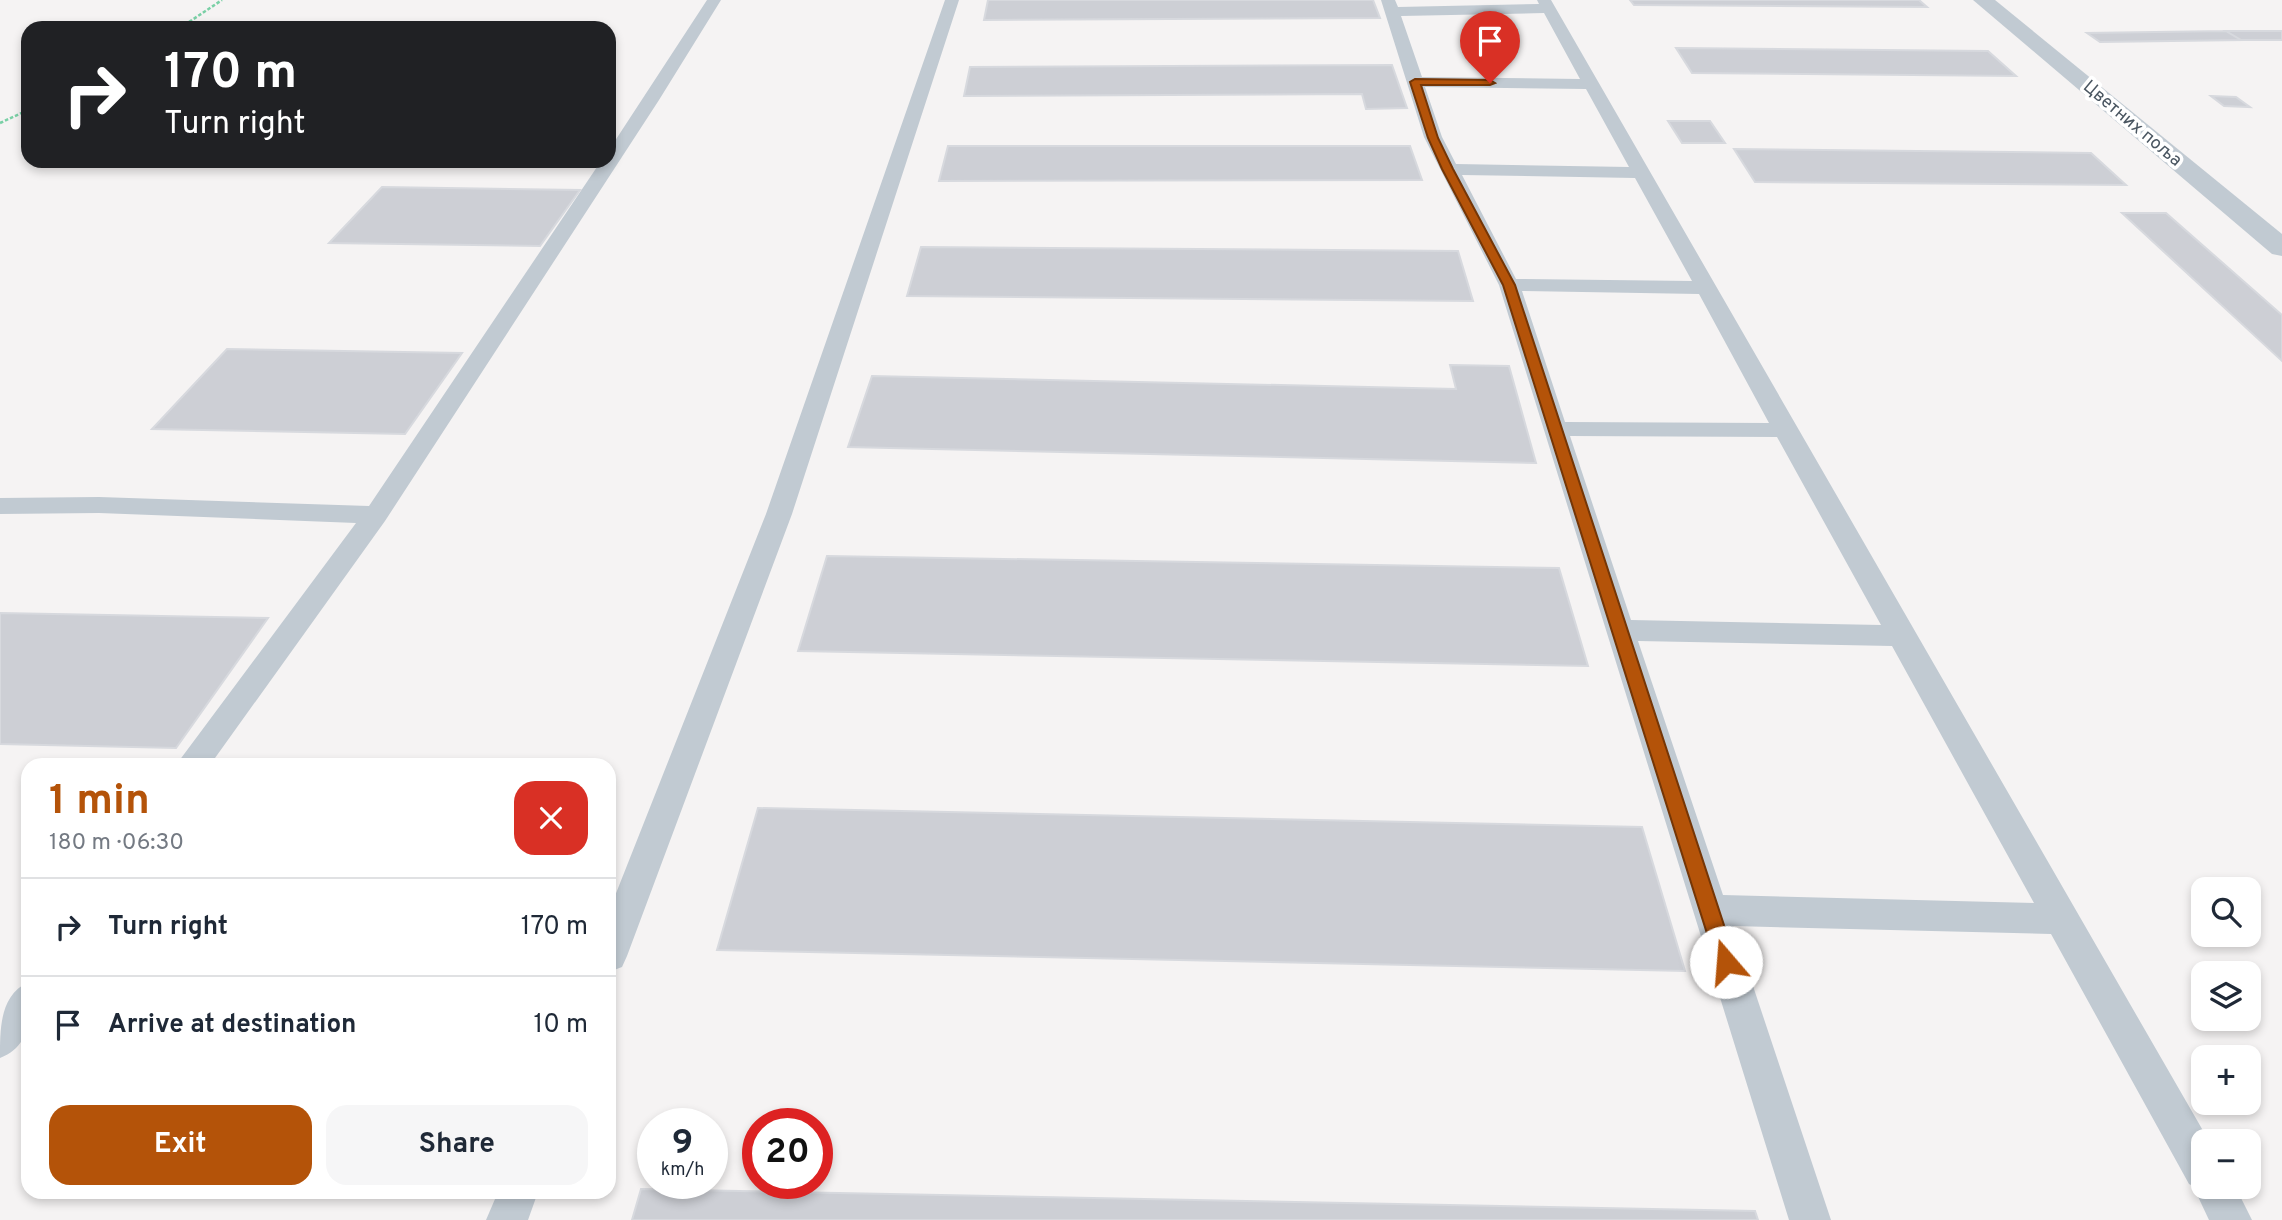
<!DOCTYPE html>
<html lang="en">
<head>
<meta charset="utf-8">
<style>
  :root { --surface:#fff; --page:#f6f6f7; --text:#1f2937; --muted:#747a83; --line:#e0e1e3; --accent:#b45309 }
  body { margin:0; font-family:Overpass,sans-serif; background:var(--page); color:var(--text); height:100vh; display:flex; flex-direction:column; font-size:26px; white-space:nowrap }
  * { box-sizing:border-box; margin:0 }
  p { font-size:23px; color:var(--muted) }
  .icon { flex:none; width:38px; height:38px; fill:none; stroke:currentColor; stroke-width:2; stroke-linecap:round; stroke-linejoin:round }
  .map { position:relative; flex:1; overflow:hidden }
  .panel { position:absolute; left:21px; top:758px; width:595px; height:441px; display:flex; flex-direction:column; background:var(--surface); border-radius:21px; box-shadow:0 4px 10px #0003 }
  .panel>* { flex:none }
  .guide { position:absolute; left:21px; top:21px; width:595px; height:147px; border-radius:21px; box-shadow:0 4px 10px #0003; background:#202124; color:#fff; overflow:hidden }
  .controls { position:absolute; left:2191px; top:877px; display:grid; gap:14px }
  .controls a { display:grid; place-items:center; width:70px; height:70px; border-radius:14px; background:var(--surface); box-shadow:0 4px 10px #0003; font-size:35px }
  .speed { position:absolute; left:637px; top:1108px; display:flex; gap:14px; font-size:35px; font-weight:700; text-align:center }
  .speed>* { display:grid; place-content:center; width:91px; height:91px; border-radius:50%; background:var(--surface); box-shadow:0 4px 10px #0003; line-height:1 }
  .speed small { font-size:18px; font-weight:400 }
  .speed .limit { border:10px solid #d22; background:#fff; color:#111 }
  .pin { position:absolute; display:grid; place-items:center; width:60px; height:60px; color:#fff; margin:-72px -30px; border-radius:50% 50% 50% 0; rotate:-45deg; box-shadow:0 0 7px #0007 }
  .pin .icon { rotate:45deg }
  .me { position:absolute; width:77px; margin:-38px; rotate:342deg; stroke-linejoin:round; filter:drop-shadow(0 0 5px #0008) }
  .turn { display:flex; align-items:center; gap:24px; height:147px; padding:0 28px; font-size:32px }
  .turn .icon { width:91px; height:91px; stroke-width:2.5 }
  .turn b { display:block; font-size:49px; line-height:60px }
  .round { display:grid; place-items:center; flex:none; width:74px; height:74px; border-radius:21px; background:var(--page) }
  .summary { display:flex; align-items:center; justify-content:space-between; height:119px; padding:0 28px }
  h1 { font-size:42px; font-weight:700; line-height:52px; color:var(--accent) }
  .primary-button { display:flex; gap:14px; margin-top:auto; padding:14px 28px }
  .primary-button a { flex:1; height:80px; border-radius:21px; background:var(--accent); color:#fff; font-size:28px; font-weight:700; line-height:80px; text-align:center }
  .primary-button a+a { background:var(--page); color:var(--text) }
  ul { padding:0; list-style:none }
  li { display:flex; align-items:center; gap:21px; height:98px; padding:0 28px; border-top:2px solid var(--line) }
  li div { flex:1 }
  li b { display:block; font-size:26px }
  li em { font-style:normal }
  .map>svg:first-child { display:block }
  .building { fill:#cdcfd5; stroke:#d7d9de; stroke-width:2 }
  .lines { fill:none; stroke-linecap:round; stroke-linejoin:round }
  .path { stroke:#7ad0a6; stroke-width:2.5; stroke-dasharray:3.5 2; stroke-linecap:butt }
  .lane { fill:#c1cad2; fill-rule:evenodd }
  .street { fill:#c1cad2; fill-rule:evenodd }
  .route { fill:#b45309; stroke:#753606; stroke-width:2 }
  .labels { text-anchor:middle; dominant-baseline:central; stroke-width:7; stroke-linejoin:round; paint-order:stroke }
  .far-street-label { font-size:18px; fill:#4a5661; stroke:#fff }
</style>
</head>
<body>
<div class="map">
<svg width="2282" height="1220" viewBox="0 0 2282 1220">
  <rect width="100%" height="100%" fill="#f5f3f3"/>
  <!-- building -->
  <path class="building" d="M988,0H1373L1380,18L984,20Z
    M1630,0H1919L1927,7L1634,5Z
    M2226,31H2282V40H2241Z
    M2226,31L2241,40L2100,42L2087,33Z
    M1676,48L1988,51L2016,76L1692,73Z
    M1392,65L1407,108L1366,109L1362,94L964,96L970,67Z
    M2211,96L2236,97L2250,107L2224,106Z
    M1668,121H1710L1725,143H1682Z
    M948,146H1410L1422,180L939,181Z
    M1734,149L2091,153L2126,185L1755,182Z
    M382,187L580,190L540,246L329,243Z
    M2122,213H2166L2282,315V361Z
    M921,247L1458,251L1473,301L907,296Z
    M227,349L462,353L405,434L152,429Z
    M1450,365L1509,366L1536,463L848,447L872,376L1456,389Z
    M827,556L1559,568L1588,666L798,651Z
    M0,613L268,618L176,748L0,744Z
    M758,808L1642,827L1685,971L717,950Z
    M641,1189L1755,1211L1758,1220H632Z"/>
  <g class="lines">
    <!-- path -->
    <path class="path" d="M180,28L222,0
      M0,123L28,110"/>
    <!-- lane -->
    <path class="lane" d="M707,0H721L659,100L385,521L210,765H176L356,523L99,513L0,514V498L99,497L369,506L601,161H609V150Z
      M945,0H959L792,514L627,956L622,967L609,972V911L766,514Z
      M1381,0H1395L1398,7L1539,4L1537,0H1551L2209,1141H2203V1186H2235L2252,1220H2209L2193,1186L2189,1184L2051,934L1733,926L1831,1220H1789L1499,285L1424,137ZM1544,13L1580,79L1422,77L1401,16ZM1425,87L1586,89L1629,167L1456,164L1442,137ZM1462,175L1635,178L1692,281L1516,279ZM1522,291L1699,294L1769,423L1565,422ZM1570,436L1777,437L1881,625L1631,620ZM1638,641L1892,646L2034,903L1723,895Z
      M28,982C28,1013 35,1044 0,1058C0,1027 0,996 28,982Z
      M498,1192H538L528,1220H486Z"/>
    <!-- street -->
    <path class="street" d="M1973,0H1995L2282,234V256L2272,254Z"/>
  </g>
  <!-- route -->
  <path class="route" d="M1415,79L1490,80L1495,83L1490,85H1421L1438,138L1453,169L1515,285L1736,962L1733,968L1726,971L1719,968L1716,962L1503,285L1442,169L1428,138L1410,82Z"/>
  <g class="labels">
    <!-- far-street labels -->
    <g class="far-street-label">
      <text transform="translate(2132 124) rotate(40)">Цветних поља</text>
    </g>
  </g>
</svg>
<div class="controls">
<a><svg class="icon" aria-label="search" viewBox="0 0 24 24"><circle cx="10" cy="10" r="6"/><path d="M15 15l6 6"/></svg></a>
<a><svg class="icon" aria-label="layers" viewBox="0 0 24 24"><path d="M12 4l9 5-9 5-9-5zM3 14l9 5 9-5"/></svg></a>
<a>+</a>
<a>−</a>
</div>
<div class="speed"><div>9<small>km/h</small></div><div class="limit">20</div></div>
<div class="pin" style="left:1490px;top:83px;background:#d93025"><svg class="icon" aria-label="arrive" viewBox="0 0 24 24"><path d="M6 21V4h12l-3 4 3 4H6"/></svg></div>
<svg class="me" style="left:1726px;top:962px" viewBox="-20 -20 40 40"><circle r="19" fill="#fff"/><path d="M0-13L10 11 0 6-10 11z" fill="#b45309"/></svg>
<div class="guide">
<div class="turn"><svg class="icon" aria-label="right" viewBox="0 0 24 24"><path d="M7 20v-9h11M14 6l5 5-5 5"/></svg><div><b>170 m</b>Turn right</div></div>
</div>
<section class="panel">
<div class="summary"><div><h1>1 min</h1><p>180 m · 06:30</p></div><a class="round" style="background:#d93025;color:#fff"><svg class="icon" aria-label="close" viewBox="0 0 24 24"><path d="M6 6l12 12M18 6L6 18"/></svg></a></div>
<ul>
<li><svg class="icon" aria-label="right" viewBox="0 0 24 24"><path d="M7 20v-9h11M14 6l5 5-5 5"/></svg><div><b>Turn right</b></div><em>170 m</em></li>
<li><svg class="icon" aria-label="arrive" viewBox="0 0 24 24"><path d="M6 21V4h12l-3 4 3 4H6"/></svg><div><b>Arrive at destination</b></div><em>10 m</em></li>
</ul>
<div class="primary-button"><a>Exit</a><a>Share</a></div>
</section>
</div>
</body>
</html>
